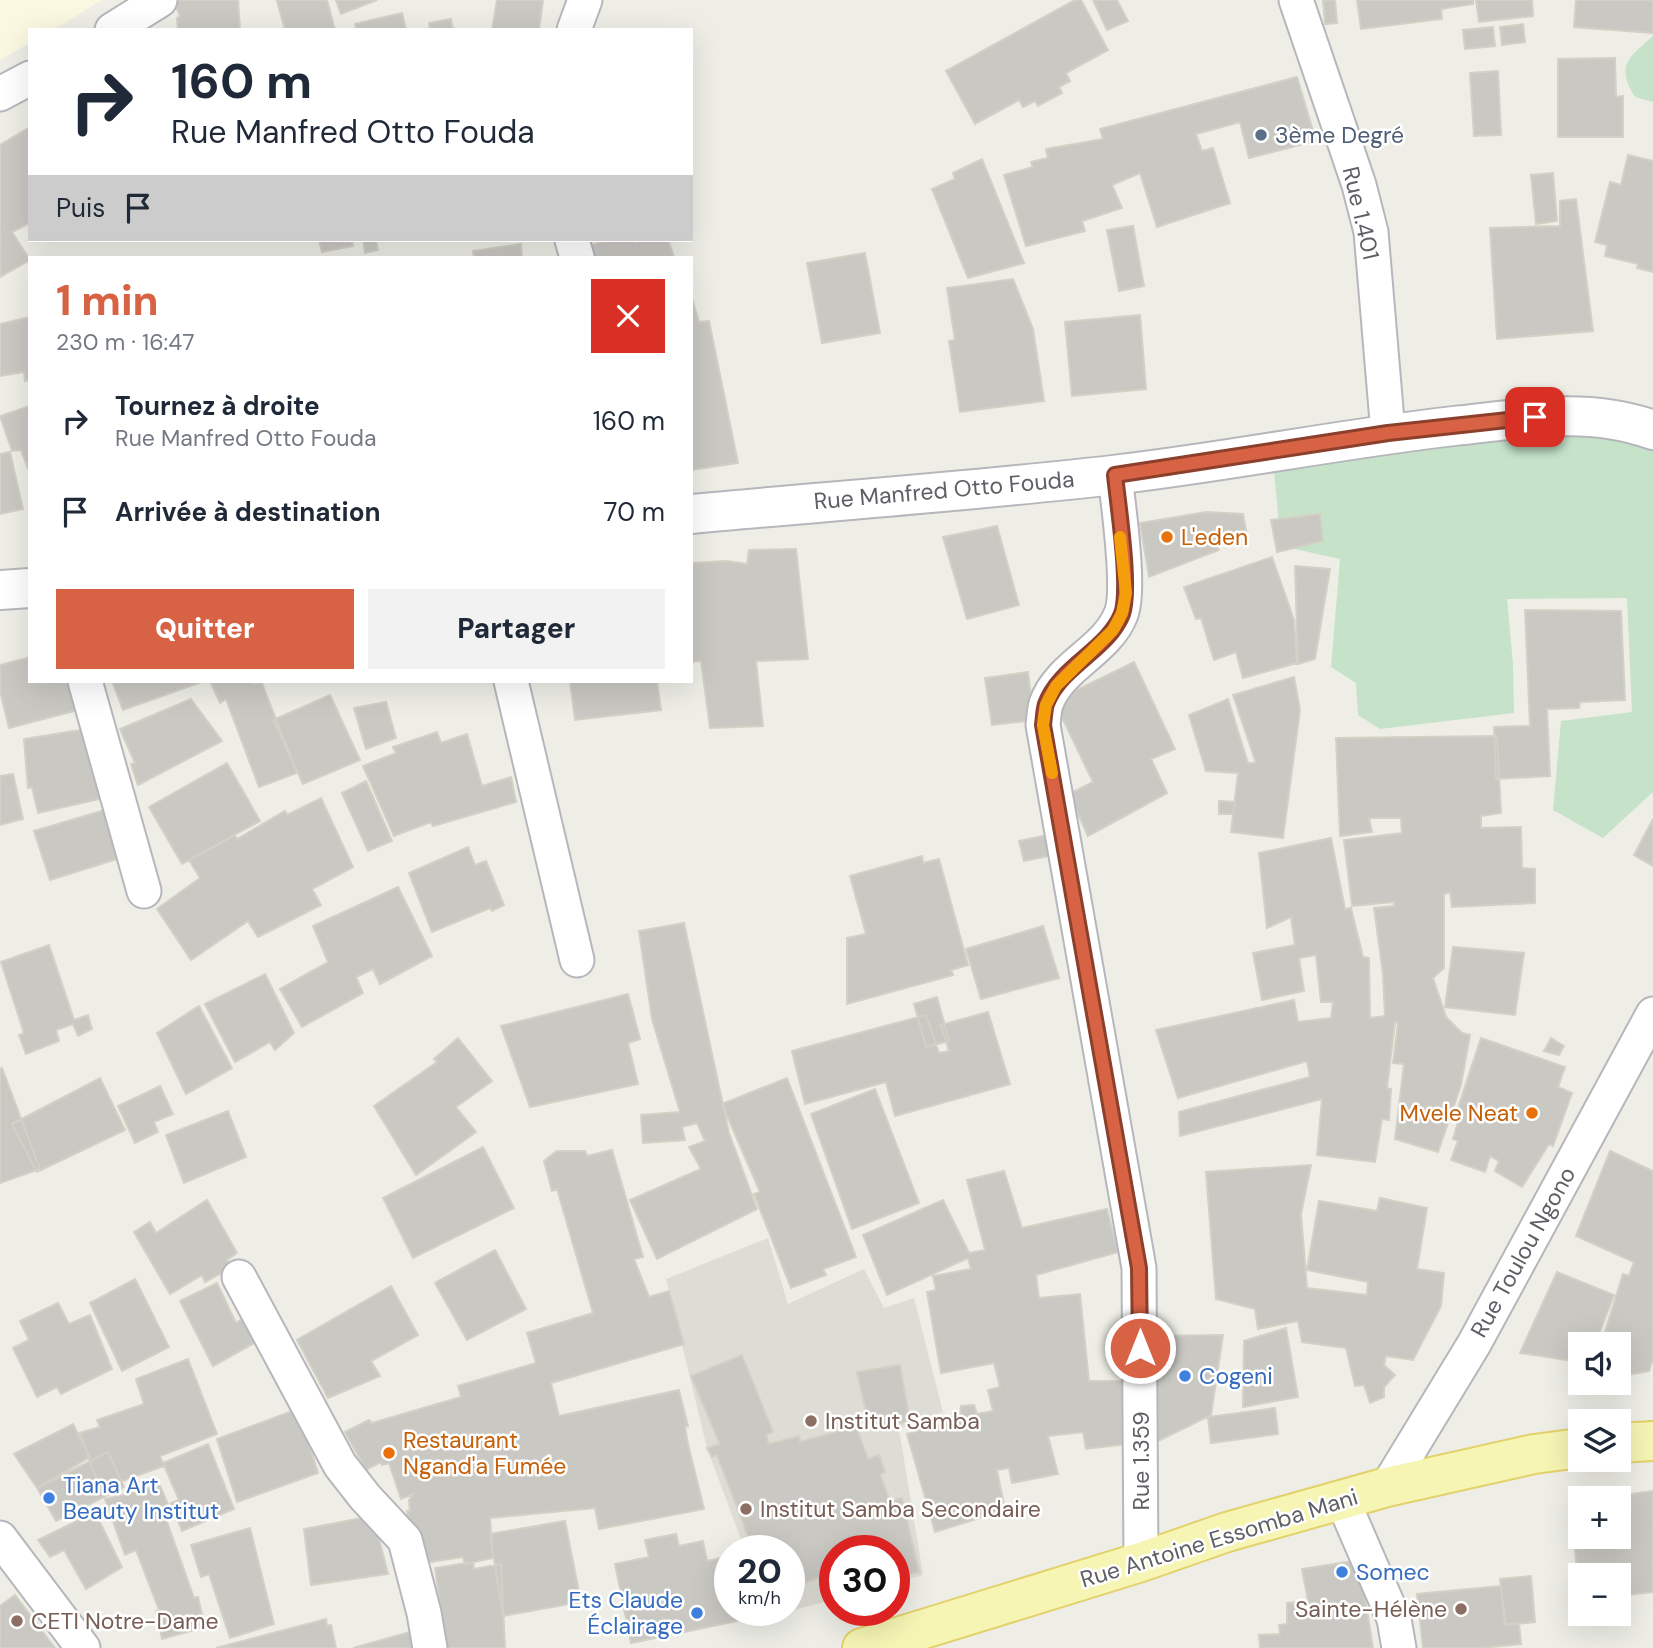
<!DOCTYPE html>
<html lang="fr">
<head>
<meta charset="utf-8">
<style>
  :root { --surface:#fff; --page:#f2f2f3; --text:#1f2937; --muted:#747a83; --accent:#d76344 }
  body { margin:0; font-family:"DM Sans",sans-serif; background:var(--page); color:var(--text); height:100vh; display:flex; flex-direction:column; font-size:26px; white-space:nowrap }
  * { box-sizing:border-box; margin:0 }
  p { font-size:23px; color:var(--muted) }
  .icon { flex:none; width:38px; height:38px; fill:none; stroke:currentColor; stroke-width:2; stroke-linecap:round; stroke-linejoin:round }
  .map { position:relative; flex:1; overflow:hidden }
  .side { position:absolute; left:28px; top:256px; width:665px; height:427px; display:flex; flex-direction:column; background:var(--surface); border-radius:0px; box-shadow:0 7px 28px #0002 }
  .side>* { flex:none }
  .banner { position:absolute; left:28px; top:28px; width:665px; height:214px; border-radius:0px; box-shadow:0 7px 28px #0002; background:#fff; color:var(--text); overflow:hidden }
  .controls { position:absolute; left:1568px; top:1332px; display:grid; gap:14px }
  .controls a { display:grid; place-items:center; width:63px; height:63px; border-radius:0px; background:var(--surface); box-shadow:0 7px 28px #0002; font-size:35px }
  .speed { position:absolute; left:714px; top:1535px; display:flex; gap:14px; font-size:35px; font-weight:700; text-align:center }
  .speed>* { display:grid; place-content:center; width:91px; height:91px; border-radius:50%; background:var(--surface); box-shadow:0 7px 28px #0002; line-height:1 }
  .speed small { font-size:18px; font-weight:400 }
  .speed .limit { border:10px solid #d22; background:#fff; color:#111 }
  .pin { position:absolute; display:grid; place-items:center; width:60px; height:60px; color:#fff; margin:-30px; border-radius:14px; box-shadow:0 4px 10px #0006 }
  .me { position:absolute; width:77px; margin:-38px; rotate:0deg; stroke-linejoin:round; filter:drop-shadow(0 0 5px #0008) }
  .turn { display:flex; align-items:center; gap:24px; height:147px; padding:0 28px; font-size:32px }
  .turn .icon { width:91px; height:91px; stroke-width:2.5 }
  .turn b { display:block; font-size:49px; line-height:60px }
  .then { display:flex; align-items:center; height:66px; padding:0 28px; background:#0003; gap:14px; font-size:26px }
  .round { display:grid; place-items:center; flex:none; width:74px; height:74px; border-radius:0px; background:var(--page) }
  .head { display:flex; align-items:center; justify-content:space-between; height:119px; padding:0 28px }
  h1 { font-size:42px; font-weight:800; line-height:52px; color:var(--accent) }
  .action { display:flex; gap:14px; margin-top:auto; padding:14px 28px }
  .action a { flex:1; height:80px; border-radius:0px; background:var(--accent); color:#fff; font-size:28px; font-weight:800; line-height:80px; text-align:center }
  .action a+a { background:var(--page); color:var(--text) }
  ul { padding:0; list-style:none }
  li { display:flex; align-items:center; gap:21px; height:91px; padding:0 28px }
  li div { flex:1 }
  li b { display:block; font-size:26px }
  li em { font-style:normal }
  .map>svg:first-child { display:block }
  .commercial { fill:#faf8e0 }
  .education { fill:#deddd5 }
  .green { fill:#c6e3ca }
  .building { fill:#cac8c3; stroke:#d3d0c5; stroke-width:2 }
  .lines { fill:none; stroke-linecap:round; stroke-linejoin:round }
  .street-casing { stroke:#b6b7bc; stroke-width:37 }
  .secondary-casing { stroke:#b5b7bc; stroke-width:42 }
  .primary-casing { stroke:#e3d16b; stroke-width:42 }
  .street { stroke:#fff; stroke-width:33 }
  .secondary { stroke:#fff; stroke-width:38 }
  .primary { stroke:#f6f5b4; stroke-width:38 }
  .route-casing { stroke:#8c402c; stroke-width:18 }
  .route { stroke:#d76344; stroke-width:12 }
  .slow { stroke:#f59e0b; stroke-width:12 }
  .service-dot { fill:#5c6f8a; stroke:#fff; stroke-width:2.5 }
  .food-dot { fill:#e8710a; stroke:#fff; stroke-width:2.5 }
  .shop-dot { fill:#3f7fe0; stroke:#fff; stroke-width:2.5 }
  .education-dot { fill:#8d6e63; stroke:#fff; stroke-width:2.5 }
  .labels { text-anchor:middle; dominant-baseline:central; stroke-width:5; stroke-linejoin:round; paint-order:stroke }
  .service-label { font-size:23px; fill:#4e5e75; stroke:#fff; text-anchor:start }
  .street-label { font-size:23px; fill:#5e6065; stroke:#fff }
  .food-label { font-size:23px; fill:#c56008; stroke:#fff; text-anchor:start }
  .shop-label { font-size:23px; fill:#366cbe; stroke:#fff; text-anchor:start }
  .education-label { font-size:23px; fill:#785e54; stroke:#fff; text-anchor:start }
</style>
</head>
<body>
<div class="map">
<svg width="1653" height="1648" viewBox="0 0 1653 1648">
  <rect width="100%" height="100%" fill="#eeeee7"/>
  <!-- commercial -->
  <path class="commercial" d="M0,0H102L53,30H30V43L0,60Z"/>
  <!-- education -->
  <path class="education" d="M768,1238L788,1304L864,1269L884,1308L914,1298L943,1412L899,1429L923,1575L894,1583V1550H835V1599L768,1617L766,1610H789V1550H745L707,1448L666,1279Z"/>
  <!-- green -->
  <path class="green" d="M1653,36V102L1635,97C1615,66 1629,57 1653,36Z
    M1572,426L1653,448V792L1603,838L1553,810L1561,721L1632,712L1627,598L1507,599L1513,664L1514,713L1380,729L1358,715L1356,683L1331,667L1340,559L1281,546L1274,470Z"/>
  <!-- building -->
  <path class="building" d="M178,0H238L240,30H178L177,18L180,16L174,2Z
    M281,0H327L335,30H285L277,1Z
    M336,0H377L341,14Z
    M497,0H543L539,30H492Z
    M1075,0H1081L1108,50L1066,73L1070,81L1059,87L1062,93L1038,106L1035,101L1023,107L1019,100L975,124L946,71Z
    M1093,0H1117L1128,21L1107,30Z
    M1323,0H1335L1337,23L1325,24Z
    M1357,0H1473V4L1441,9L1442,19L1361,29Z
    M1476,0H1532L1533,16L1479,22Z
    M1576,0H1653V33L1574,27Z
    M402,13L406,30H356L355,24Z
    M451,19L453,30H430L429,23Z
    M1523,24L1525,42L1502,45L1500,27Z
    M1493,27L1495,46L1465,49L1463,30Z
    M1615,58L1616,97L1623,96V137H1558V59Z
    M1498,71L1501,135L1474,136L1470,73Z
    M1297,77L1316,141L1249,158L1240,122L1196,134L1202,151L1213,148L1230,203L1157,227L1140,173L1112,185L1122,208L1082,221L1085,231L1026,246L1004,175L1033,167L1031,162L1048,158L1046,149L1103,139L1100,129Z
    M30,127V223L12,232L30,260L0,277V145Z
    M1628,155L1653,161V272L1637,268L1638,264L1605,256L1607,245L1595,242L1610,182L1621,185Z
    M982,159L1024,263L968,278L932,189L955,179L953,173Z
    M1553,173L1557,221L1536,224L1531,175Z
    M1576,199L1593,331L1497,339L1490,228L1560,226V201Z
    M1133,226L1144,286L1119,291L1107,230Z
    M319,240H352L353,246L322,252Z
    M363,240H376L378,250L365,253Z
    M608,240H634L635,243L643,240H668L674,257H585L582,248Z
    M521,244L522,257H474L473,251Z
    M865,253L880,333L822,343L807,263Z
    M1013,279L1033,329L1044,401L960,412L949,341L955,340L947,288Z
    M691,295L699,322L709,321L738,463L691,470Z
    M1140,315L1146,389L1072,396L1065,322Z
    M30,317V380L25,381L24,372L0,376V324Z
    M30,406V474L21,450L12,451L0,416Z
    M10,452L23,509L0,514V454Z
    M1206,512L1243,514L1247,535L1216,541L1219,550L1149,577L1140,523Z
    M1320,514L1323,541L1277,552L1271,520Z
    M997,526L1019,605L967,619L943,537Z
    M796,549L808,659L756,661L763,726L710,728L701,661L691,662V563L727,561L747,564L749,550Z
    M1272,557L1294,620L1297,663L1243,678L1236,652L1214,660L1201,618L1196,619L1184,587Z
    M1295,566L1330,569L1315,659L1298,664Z
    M1525,610L1621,611L1625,700L1580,702L1579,708L1547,709L1550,776L1496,779L1494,727L1530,726Z
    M30,657V681H69L78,710L9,728L0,691V665Z
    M1134,662L1175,749L1151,759L1167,793L1088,836L1069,794L1093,782L1054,701Z
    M1028,672L1034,720L992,725L985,678Z
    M1294,677L1300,710L1283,838L1231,832L1238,773L1206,771L1189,715L1228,699L1248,763H1256L1233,695Z
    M112,681H204L123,710Z
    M210,681H252L254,685L261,681L297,773L259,787L226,699L220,703Z
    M570,681H657L661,710L575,720Z
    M330,695L360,760L303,784L273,720Z
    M191,699L222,741L138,785L131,764L135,763L120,729Z
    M386,702L396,738L366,749L354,708Z
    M93,728L108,797L38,813L32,787L28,788L24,739Z
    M437,732L441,743L467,734L482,786L511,777L516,802L433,826L431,822L394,836L363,766L396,753L393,747Z
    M1497,736L1501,813L1481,816V828L1521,827L1522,868L1535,869V903L1452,907L1450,892L1444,894V968L1433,978L1446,1017L1462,1033L1470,1035L1461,1085L1438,1152L1395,1139L1404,1064L1393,1063L1398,1023L1395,1022L1387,1088L1391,1089L1389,1120L1382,1119L1375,1162L1317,1155L1322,1099L1180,1136L1179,1112L1310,1077L1307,1061L1178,1098L1156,1030L1294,1000L1298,1022L1331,1018L1333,1002H1321L1316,955L1299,958L1304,991L1262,1000L1253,953L1295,945L1291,917L1267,928L1259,853L1331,838L1345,909L1351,908L1363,957L1369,958L1370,1018L1385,1016L1383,974L1374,908L1394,906V902L1352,906L1344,840L1402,833L1401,818H1369L1372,832L1340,836L1336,738Z
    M227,763L260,821L182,864L149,807Z
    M13,774L23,819L0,825V776Z
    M366,781L392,841L368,851L342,793Z
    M321,798L353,867L312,889L321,905L258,937L248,921L191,960L157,909L200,878L189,860L235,835L237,839L285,811L287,815Z
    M1219,801L1235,802L1233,814H1219Z
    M105,810L120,858L50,880L34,831Z
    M1653,819V866L1634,855Z
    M1048,835L1053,855L1024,861L1019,841Z
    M468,847L475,865L486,861L504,905L492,911L490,908L432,932L409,873Z
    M922,856L923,863L939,859L968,965L951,970L953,975L847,1004V938L866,934L850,876Z
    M398,887L432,956L380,984L373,969L356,977L363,993L302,1027L280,989L328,962L313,926Z
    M684,923L729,1133L757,1209L657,1259L630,1200L701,1169L689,1147L705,1141L697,1123L682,1127L685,1140L643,1143L641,1115L680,1112L652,1019L639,931Z
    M1043,926L1059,978L981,999L966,949Z
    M49,945L74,1020L88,1015L92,1029L78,1036L73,1024L56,1030L59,1041L26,1054L19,1035L24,1033L1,962Z
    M1453,947L1524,953L1515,1015L1445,1007Z
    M265,974L294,1033L275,1050L270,1042L235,1062L205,1004Z
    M628,994L640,1039L628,1043L638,1084L530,1107L501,1026Z
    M937,997L949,1041L926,1047L914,1004Z
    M199,1006L232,1068L186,1094L157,1033Z
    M988,1012L1010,1084L895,1116L886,1082L805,1104L792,1051L926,1015L939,1053L949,1051L941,1025Z
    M458,1038L492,1081L456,1107L476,1132L416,1175L374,1106L437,1062L434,1059Z
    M1481,1038L1565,1067L1558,1087L1572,1093L1553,1146L1549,1144L1522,1187L1495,1171L1499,1161L1490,1156L1485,1172L1451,1160L1458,1141L1453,1139L1460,1115L1456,1114Z
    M1551,1038L1564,1046L1559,1055L1544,1051Z
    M2,1068L40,1169L0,1183V1069Z
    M100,1078L125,1130L37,1172L12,1124Z
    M787,1078L856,1257L823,1269L826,1275L791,1288L754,1194L760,1192L722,1104Z
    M160,1086L173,1114L154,1122L158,1132L135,1143L118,1106Z
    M875,1089L919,1203L852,1229L811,1114Z
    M228,1111L246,1157L184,1183L166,1135Z
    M483,1147L514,1208L413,1258L383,1198Z
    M612,1150L643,1257L634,1259L649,1297L669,1291L684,1344L551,1383L559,1416L679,1390L688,1426L685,1427L688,1444L704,1509L599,1529L595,1508L490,1518L493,1558L465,1564L463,1557L417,1564L407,1511H410L409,1500L413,1494L401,1499L389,1463L382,1465L381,1462L366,1470L345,1432L369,1420L372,1423L461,1397L458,1386L536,1363L527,1333L593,1313L557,1189L552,1191L544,1161L557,1151H585L587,1156Z
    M1610,1151L1653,1171V1359L1649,1371L1627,1375L1619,1373V1344H1580V1362L1520,1353L1557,1272L1614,1295L1598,1337L1603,1338L1623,1274L1629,1276L1634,1262L1576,1236Z
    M1311,1165L1301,1214L1307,1288L1367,1295L1368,1282L1307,1270L1319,1201L1377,1211L1380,1198L1427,1208L1417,1269L1444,1273L1441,1306L1413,1360L1386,1356L1384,1365L1395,1375L1384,1387V1397L1370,1403L1364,1385L1355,1386L1346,1348L1302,1342L1298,1321L1258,1329L1255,1309L1216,1299L1206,1172Z
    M1004,1171L1022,1228L1107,1209L1118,1252L1036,1275L1039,1298L1080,1294L1089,1381H1126L1136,1443L1086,1449L1083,1432L1048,1436L1058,1474L1012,1483L1009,1468L997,1470L1005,1510L935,1532L907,1434L960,1418L961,1406L974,1405L977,1414L993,1411L988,1390L1000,1387L994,1363L941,1373L927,1292L936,1290L933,1276L971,1269L968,1258L887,1295L863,1235L943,1200L969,1253L985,1250L967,1180Z
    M207,1200L237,1253L227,1260L232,1267L205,1282L202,1275L170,1294L134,1232L150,1222L156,1233Z
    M495,1250L526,1309L467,1340L435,1283Z
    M135,1279L169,1347L122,1371L90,1303Z
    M217,1283L236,1323L242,1319L254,1343L213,1366L180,1301Z
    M391,1286L418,1335L371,1361L380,1376L328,1398L297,1340Z
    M58,1303L69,1324L90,1315L112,1369L61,1394L57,1387L37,1397L13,1348L29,1340L20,1321Z
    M1286,1328L1298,1397L1243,1407L1244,1341Z
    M1223,1335L1211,1415L1154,1443L1151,1336Z
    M742,1355L773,1432L766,1435L769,1444L799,1436L800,1442L856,1426L868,1459L879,1455L885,1472L880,1474L890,1501L902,1498L919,1572L894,1578V1550H835V1592L828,1594L820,1577L789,1589V1550H753L717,1455L712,1457L707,1448L720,1444L691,1376Z
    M188,1359L217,1434L160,1456L164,1466L100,1489L80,1433L100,1427L97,1420L144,1404L136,1379Z
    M900,1365L910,1421L870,1429L857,1372Z
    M303,1407L314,1441L309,1444L318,1473L237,1502L217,1439Z
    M1275,1408L1278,1434L1211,1443L1208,1417Z
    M73,1424L90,1457L37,1488L14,1454Z
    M208,1444L234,1509L182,1531L171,1503L179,1500L163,1463Z
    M108,1452L124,1487L56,1521L37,1488Z
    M160,1486L172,1513L165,1516L194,1598L198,1597L205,1627L162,1639L156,1611L159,1610L136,1550L125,1555L105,1499Z
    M1653,1491V1592L1619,1596V1575H1580V1593L1569,1502L1580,1501V1536H1619V1498H1602Z
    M95,1512L122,1567L86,1589L64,1550L50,1557L38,1540Z
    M373,1516L388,1574L311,1585L304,1529Z
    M565,1521L581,1602L503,1616L490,1534Z
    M250,1528L274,1624L230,1638L209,1574L201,1577L191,1545Z
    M676,1534L679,1546L703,1541L707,1561L730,1556V1610H751L752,1618L631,1643L615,1564L649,1557L645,1540Z
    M1359,1560L1373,1648H1260L1259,1635L1280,1634L1279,1625L1287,1624V1603L1308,1601L1302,1569Z
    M473,1562L474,1569L501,1564L505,1648H446L435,1568Z
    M1531,1576L1535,1622L1506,1625L1500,1579Z
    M1501,1586L1505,1624L1519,1623L1521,1644L1481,1648H1423L1417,1594Z
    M15,1595L55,1648H0V1606Z
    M326,1619L327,1626L331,1625L336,1648H216Z
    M410,1632L413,1648H353Z"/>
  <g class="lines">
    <!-- street casing -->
    <g class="street-casing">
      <path id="street" d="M1296,0L1359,185L1371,232L1388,433
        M112,30L160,0
        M574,30L585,0
        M0,94L30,78
        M572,240L577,257
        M1115,475C1118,505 1131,589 1121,614C1107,651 1059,666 1046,704C1044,710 1044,718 1043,725L1139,1268L1141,1562
        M85,681L144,891
        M511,681L577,960
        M239,1277L340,1465L365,1497L405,1540L424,1613L430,1648
        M1387,1487L1474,1344L1653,1014
        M1342,1499L1394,1619L1399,1648
        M0,1538L83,1648"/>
    </g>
    <!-- secondary casing -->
    <g class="secondary-casing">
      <path id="secondary" d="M691,514C832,501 973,491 1113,475C1227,462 1340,439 1454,426C1521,419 1588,406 1653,430
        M0,590L30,588"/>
    </g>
    <!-- primary casing -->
    <g class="primary-casing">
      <path id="primary" d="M1619,1443L1653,1441
        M862,1648L1141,1562L1227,1532L1387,1487L1534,1454L1580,1448"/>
    </g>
    <!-- street -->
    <use href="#street" class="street"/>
    <!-- secondary -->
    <use href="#secondary" class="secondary"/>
    <!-- primary -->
    <use href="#primary" class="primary"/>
  </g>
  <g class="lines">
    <!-- route casing -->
    <g class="route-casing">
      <path id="route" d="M1140,1348L1139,1268L1043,725C1044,718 1044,710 1046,704C1060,666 1107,651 1122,614C1131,588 1118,505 1115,475L1388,433L1535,417"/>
    </g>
    <!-- route -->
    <use href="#route" class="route"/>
    <!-- slow -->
    <path class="slow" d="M1052,773L1043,725L1046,705L1056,686L1113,630L1122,613L1126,593L1120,537"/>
  </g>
  <!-- markers -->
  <circle class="service-dot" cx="1261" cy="135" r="7"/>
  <g class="food-dot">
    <circle cx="1167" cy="537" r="7"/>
    <circle cx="1532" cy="1113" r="7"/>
    <circle cx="389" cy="1453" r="7"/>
  </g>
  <g class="shop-dot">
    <circle cx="1185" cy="1376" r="7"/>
    <circle cx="49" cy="1498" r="7"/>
    <circle cx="1342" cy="1572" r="7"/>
    <circle cx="697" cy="1613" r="7"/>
  </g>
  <g class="education-dot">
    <circle cx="811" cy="1421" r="7"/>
    <circle cx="746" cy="1509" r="7"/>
    <circle cx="1461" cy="1609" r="7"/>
    <circle cx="17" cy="1621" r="7"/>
  </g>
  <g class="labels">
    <!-- service labels -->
    <g class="service-label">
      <text x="1275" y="135">3ème Degré</text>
    </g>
    <!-- street labels -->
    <g class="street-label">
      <text transform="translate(1361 213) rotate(77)">Rue 1.401</text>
      <text transform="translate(944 490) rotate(-5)">Rue Manfred Otto Fouda</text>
      <text transform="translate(1523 1252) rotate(-61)">Rue Toulou Ngono</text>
      <text transform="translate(1141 1461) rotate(-90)">Rue 1.359</text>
      <text transform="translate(1219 1538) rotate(-17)">Rue Antoine Essomba Mani</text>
    </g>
    <!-- food labels -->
    <g class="food-label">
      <text x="1181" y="537">L'eden</text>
      <text x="1518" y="1113" text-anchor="end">Mvele Neat</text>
      <text x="403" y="1440">Restaurant<tspan x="403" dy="26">Ngand'a Fumée</tspan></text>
    </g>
    <!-- shop labels -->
    <g class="shop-label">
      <text x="1199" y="1376">Cogeni</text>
      <text x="63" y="1485">Tiana Art<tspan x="63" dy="26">Beauty Institut</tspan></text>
      <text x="1356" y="1572">Somec</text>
      <text x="683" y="1600" text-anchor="end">Ets Claude<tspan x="683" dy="26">Éclairage</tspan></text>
    </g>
    <!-- education labels -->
    <g class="education-label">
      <text x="825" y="1421">Institut Samba</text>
      <text x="760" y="1509">Institut Samba Secondaire</text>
      <text x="1447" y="1609" text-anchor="end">Sainte-Hélène</text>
      <text x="31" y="1621">CETI Notre-Dame</text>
    </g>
  </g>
</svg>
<div class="controls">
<a><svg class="icon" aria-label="sound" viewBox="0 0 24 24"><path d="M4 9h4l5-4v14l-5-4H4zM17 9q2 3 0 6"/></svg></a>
<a><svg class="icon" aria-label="layers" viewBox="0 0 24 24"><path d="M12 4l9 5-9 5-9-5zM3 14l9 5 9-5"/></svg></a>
<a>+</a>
<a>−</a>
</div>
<div class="speed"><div>20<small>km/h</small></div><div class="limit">30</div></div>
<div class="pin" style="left:1535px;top:417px;background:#d93025"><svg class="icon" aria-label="arrive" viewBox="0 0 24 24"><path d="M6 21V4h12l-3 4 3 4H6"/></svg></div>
<svg class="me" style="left:1140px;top:1348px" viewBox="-20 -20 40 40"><circle r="17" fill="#d76344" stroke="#fff" stroke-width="3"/><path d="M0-11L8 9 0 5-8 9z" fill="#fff"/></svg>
<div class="banner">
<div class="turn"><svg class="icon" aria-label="right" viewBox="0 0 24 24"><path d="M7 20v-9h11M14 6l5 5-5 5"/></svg><div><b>160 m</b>Rue Manfred Otto Fouda</div></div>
<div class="then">Puis<svg class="icon" aria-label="arrive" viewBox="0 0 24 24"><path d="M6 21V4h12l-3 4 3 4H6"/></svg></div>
</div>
<section class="side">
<div class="head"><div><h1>1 min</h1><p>230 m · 16:47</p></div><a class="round" style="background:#d93025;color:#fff"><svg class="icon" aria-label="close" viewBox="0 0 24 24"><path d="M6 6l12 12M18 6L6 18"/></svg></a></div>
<ul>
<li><svg class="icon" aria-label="right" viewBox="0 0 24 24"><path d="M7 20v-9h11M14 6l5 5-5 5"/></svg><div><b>Tournez à droite</b><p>Rue Manfred Otto Fouda</p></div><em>160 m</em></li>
<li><svg class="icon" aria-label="arrive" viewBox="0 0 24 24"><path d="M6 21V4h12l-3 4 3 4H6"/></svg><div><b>Arrivée à destination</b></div><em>70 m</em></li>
</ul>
<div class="action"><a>Quitter</a><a>Partager</a></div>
</section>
</div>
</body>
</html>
